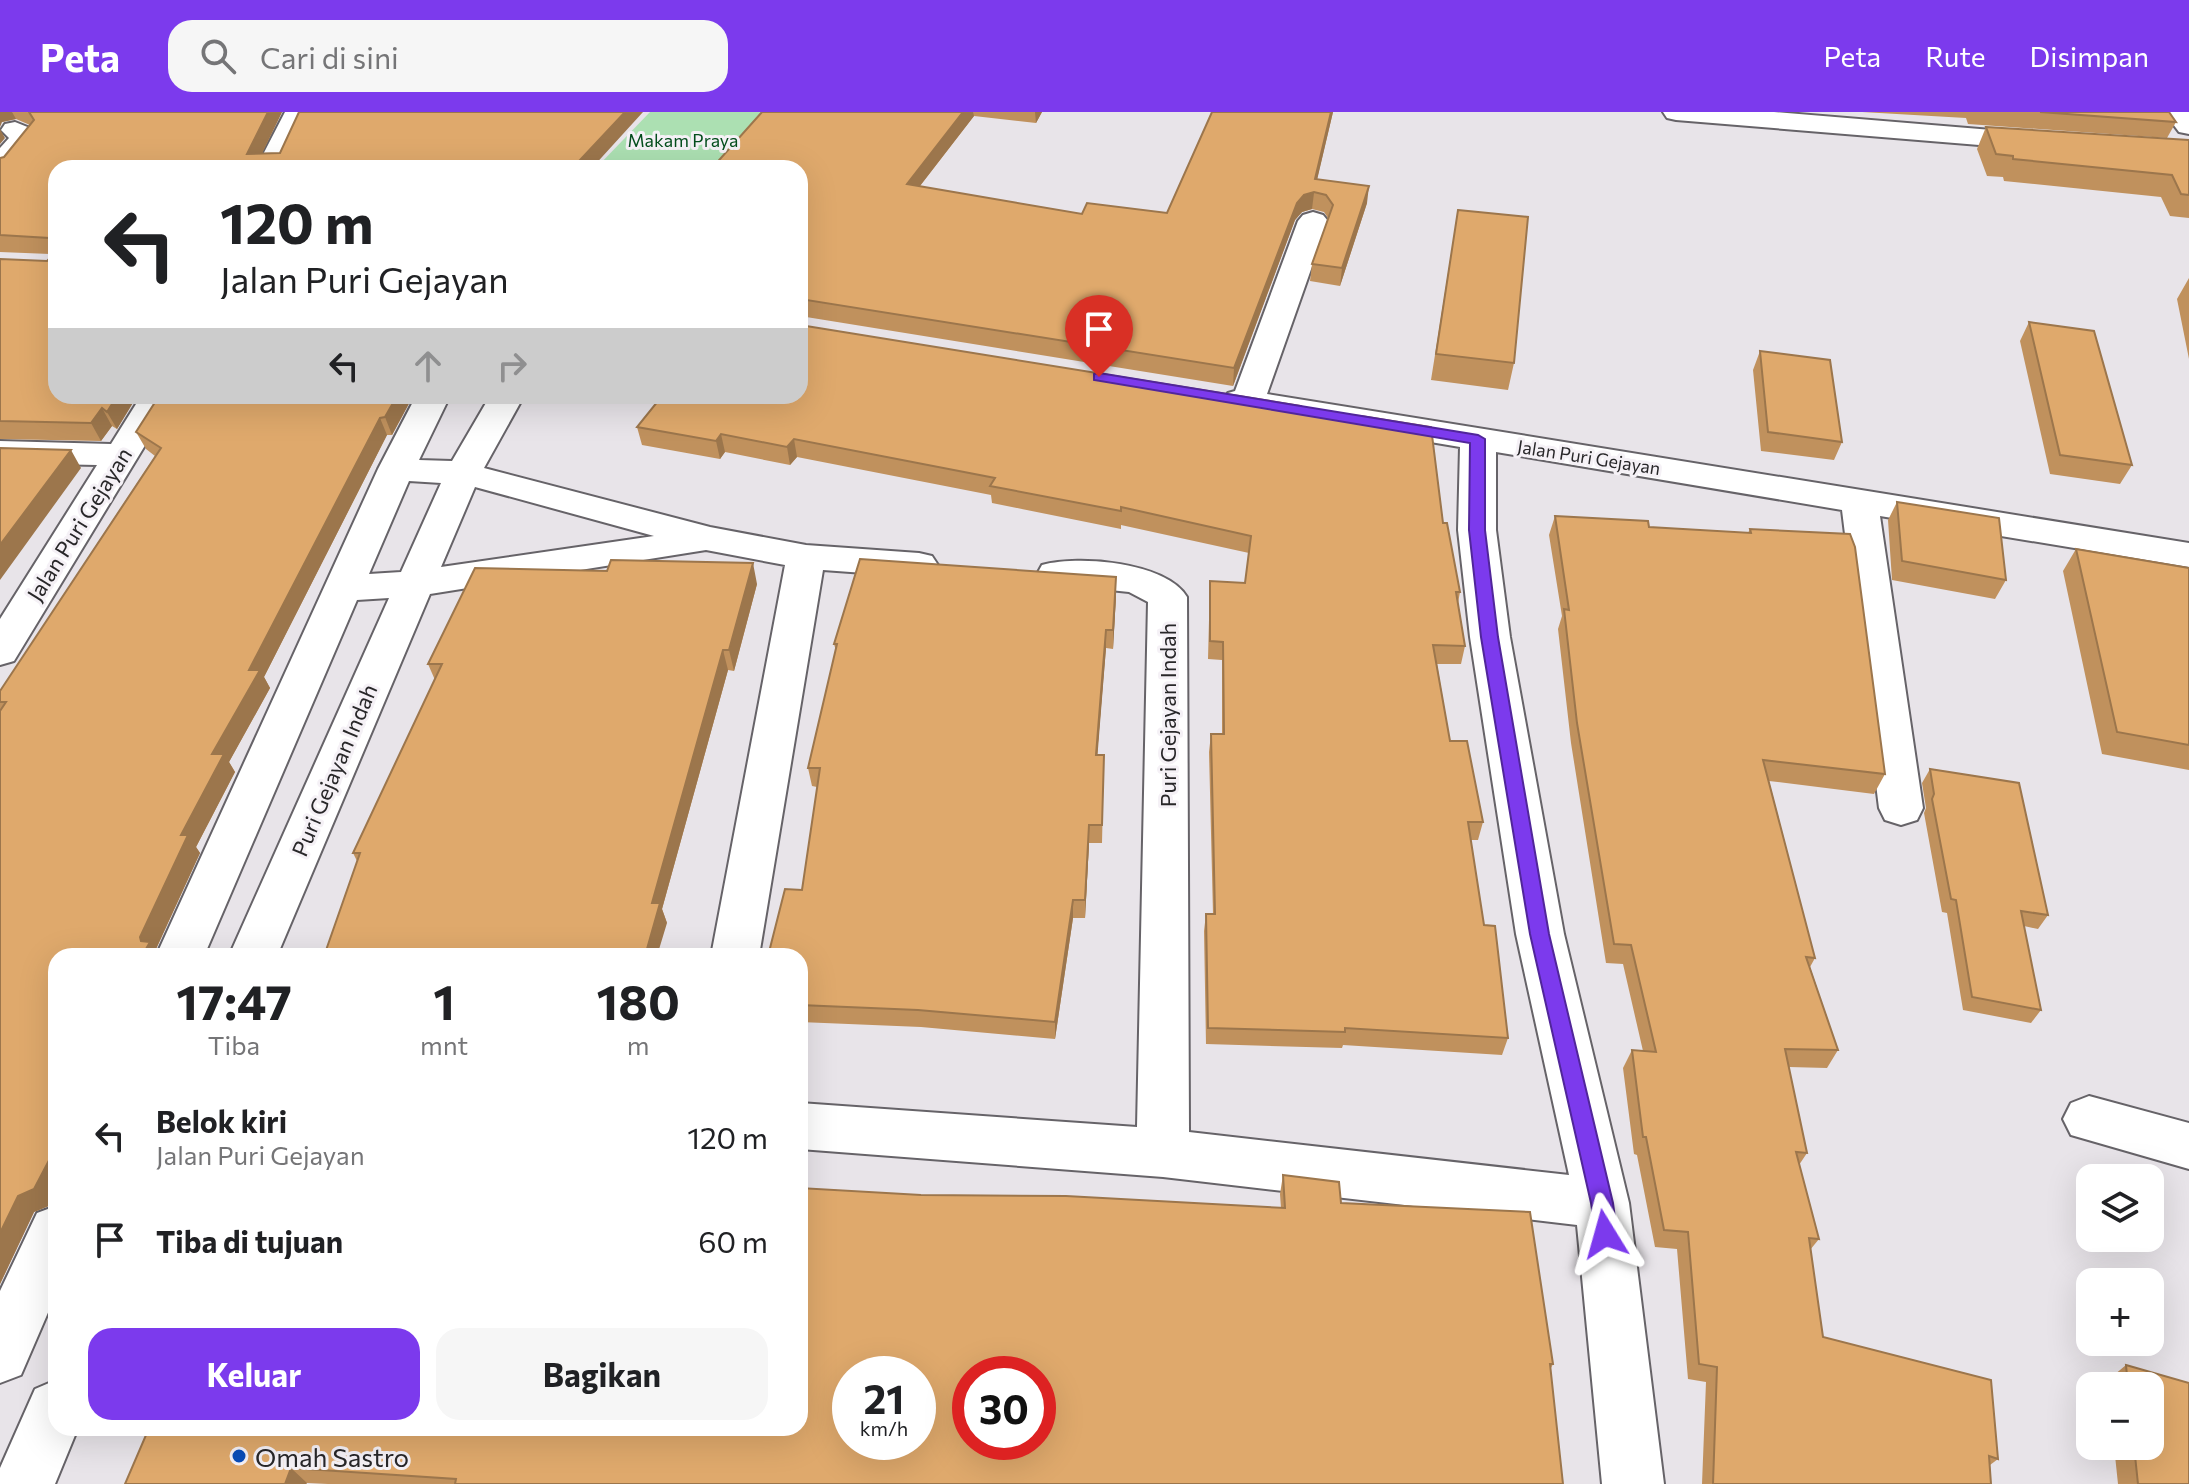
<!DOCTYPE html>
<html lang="id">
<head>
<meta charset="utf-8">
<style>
  :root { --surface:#fff; --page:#f6f6f6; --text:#202124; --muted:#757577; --accent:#7c3aed }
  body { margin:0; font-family:Commissioner,sans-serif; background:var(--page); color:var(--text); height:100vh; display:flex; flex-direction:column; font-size:30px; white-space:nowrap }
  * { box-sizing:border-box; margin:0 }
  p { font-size:26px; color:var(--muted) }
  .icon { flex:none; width:44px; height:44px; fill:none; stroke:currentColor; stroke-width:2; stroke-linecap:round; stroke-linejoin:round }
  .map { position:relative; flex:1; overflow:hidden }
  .drawer { position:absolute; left:48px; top:836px; width:760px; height:488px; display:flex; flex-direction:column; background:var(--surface); border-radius:24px; box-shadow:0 8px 32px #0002 }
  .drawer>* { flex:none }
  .top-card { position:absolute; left:48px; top:48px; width:760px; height:244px; border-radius:24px; box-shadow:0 8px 32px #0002; background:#fff; color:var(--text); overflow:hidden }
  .fabs { position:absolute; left:2076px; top:1052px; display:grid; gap:16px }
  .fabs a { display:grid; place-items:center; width:88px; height:88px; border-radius:16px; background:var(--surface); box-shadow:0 8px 32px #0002; font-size:40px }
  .speed { position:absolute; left:832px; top:1244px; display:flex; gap:16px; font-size:40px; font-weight:700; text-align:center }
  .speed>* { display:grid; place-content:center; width:104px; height:104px; border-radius:50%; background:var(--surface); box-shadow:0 8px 32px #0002; line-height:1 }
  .speed small { font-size:20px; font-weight:400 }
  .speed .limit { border:12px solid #d22; background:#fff; color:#111 }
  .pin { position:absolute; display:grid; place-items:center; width:68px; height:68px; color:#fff; margin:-82px -34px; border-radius:50% 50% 50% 0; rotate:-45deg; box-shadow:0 0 8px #0007 }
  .pin .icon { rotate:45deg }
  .me { position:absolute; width:88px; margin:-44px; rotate:352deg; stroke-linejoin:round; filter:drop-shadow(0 0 6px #0008) }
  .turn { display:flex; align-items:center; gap:28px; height:168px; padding:0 40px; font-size:36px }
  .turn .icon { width:104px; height:104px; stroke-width:2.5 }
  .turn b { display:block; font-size:56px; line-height:68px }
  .lanes { display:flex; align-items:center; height:76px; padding:0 40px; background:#0003; justify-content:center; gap:40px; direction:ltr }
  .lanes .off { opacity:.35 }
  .eta { display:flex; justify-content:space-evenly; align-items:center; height:136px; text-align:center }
  .eta b { font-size:48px; font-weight:700; line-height:56px }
  .action { display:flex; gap:16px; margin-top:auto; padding:16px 40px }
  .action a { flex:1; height:92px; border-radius:24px; background:var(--accent); color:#fff; font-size:32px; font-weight:700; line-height:92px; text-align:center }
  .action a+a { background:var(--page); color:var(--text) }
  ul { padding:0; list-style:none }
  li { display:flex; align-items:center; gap:24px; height:104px; padding:0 40px }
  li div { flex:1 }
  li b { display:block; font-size:30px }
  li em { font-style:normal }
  header { display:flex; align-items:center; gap:48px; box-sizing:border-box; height:112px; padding:0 40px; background:var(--accent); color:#fff }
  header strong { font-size:38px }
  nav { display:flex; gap:44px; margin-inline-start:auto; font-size:28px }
  .search { width:560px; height:72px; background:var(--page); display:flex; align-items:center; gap:20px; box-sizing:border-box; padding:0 28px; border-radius:24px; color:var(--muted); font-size:30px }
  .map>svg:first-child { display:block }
  .green { fill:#ace0b2 }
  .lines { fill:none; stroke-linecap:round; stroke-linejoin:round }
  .minor-casing { stroke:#666368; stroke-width:4 }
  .minor { fill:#fff; fill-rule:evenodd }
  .wall { fill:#c0915d }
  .shaded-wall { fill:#9c764c }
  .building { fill:#dfa96c; stroke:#9c764c; stroke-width:2; fill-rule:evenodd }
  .route { fill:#7c3aed; stroke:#51269a; stroke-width:2 }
  .poi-dot { fill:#094db8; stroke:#f5f1f6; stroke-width:3 }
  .labels { text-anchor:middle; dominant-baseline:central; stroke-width:6; stroke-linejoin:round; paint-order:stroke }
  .far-park-label { font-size:18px; fill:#044e1c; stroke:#f5f1f6 }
  .far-street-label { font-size:18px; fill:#282729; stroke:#f5f1f6 }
  .street-label { font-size:22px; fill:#282729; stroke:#f5f1f6 }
  .near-poi-label { font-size:26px; fill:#282729; stroke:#f5f1f6; text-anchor:start }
</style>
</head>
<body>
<header>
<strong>Peta</strong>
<div class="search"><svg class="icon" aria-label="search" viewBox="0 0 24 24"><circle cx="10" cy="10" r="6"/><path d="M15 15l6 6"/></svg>Cari di sini</div>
<nav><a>Peta</a><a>Rute</a><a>Disimpan</a></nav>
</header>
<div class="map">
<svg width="2189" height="1372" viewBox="0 0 2189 1372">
  <rect width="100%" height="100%" fill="#e8e4e9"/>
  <!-- green -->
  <path class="green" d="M650,0H766L719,56H596Z"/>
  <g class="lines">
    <!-- minor casing -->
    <g class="minor-casing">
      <path id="minor" d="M285,0H311L284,56H256Z
        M1663,0H1774L2041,22L2051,24L2055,30L2051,36L2041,38L1676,8L1667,6Z
        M2164,0H2189V22L2179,20Z
        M15,10L35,18L39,24L10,60L0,62V36L9,26L1,18L5,12Z
        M1313,100L1323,103L1328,109L1267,282L2189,431V455L1880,404L1923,696L1917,708L1901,713L1885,708L1879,696L1842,398L1496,340V418L1510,525L1564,822L1629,1091L1664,1372H1602L1577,1113L1163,1065L800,1037V991L1137,1015L1148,490L1129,480L1042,471L1037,462L1042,453C1079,443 1166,450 1187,485L1189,1020L1569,1063L1516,822L1470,525L1458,418L1460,335L1240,298L1228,295L1223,288L1228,281L1235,279L1298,109L1303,103Z
        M141,284H175L14,549L0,553V507L97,353L0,351V329L111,332Z
        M416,284H450L419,348L452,349L490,284H524L484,356L710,415L806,433L919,441L932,444L938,453L932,462L919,465L823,458L759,844H711L785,453L706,438L430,482L277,844H229L389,486L357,488L204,844H156L378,357ZM409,369L441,371L401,460L369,462ZM475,375L654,424L441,455Z
        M2089,984L2189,1011V1057L2071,1023L2063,1007L2071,991Z
        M56,1094V1182L21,1263L0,1271V1179L37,1101Z
        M56,1268V1316H78L55,1372H0V1356L35,1277Z"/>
    </g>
    <!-- minor -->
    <use href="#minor" class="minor"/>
  </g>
  <!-- wall -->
  <path class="wall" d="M0,0H282L262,41L597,51L56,56V284H137L117,317L112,314L101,329L0,327V147L47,149L50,146V142L0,140V46L4,45L30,13L16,7L2,10Z
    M762,0H1042L1036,11L974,4L920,74L1082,102L1167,101L1212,0H1333L1317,67L1367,91L1340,174L1310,169L1312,152L1328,106L1324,100L1312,97L1302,100L1295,108L1233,274L800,204V56Z
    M1862,0H2169L2176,10L2167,26L1968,12L1966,6Z
    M1986,15L2189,28V106L2170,104L2161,85L2004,69L2003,65L1987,64L1977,37Z
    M1458,98L1514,251L1508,278L1431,268Z
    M2189,166V247L2177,187Z
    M2029,210L2132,353L2120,372L2050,362L2020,229Z
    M1760,239L1842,330L1834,348L1761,339L1753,258Z
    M413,284L392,323H387L264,565L270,576L229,650L235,660L196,735L200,741L156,837L56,844V1082L51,1093L34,1100L0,1172V579L155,344L146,337L136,320Z
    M1300,301L1443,411L1460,480L1458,491L1465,534L1461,552H1437L1450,629L1483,710L1478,728H1471L1484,813L1508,926L1502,943L1343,933L1342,936L1206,932L1204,819L1206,802H1213L1209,640L1211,622H1222V548L1208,547L1210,469L1245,471L1249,441L1121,413V417L992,391L991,383L797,345L790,353L725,340L720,347L642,333L637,315Z
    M1897,390L2006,468L1995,487L1892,468L1888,408Z
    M1555,404L1649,415L1748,421L1750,417L1885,662L1874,682L1769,669L1815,846L1810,855L1838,938L1827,956L1789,955L1807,1041L1799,1053L1819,1127L1810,1138L1823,1225L1998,1347L1990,1353L1991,1372H1702L1706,1270L1688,1267L1677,1137L1655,1135L1637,1043L1634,1042L1623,956L1632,938L1643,939L1623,852L1606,851L1571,631L1558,517L1562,504L1549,423Z
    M2076,437L2189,456V658L2102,642L2063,459Z
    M757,472L734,559L728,558L662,797L667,811L357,749L353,741L435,568L428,552Z
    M1116,484L1113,537L1106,536L1097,643H1104L1102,731H1089L1085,806H1073L1055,927L921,915L800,910L802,778L817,675L812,674L808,656L836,539L834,532Z
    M1930,657L2048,803L2038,817L2024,814L2041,898L2031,911L1963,898L1947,801L1942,800L1924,701L1926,696L1922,671Z
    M1283,1063L1341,1091L1553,1252L1550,1258L1563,1372H328L307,1371L306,1372H125L921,1083L1281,1096L1280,1082Z
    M2126,1253L2189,1271V1372H2118L2114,1334H2150V1274H2109L2108,1268Z"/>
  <!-- shaded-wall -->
  <path class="shaded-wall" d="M0,0H12L16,7L2,10L0,15Z
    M268,0H282L255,56L247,42Z
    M625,0H643L592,56L580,48Z
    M963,0H973L974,4L909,88L907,72Z
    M1035,0H1042L1036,11Z
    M1331,0H1333L1314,81L1312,97L1302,100L1295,108L1233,274L1234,256L1297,91L1315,67Z
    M0,17L5,26L0,32Z
    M1369,74L1367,91L1340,174L1342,156Z
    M117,284H137L117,317L107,300Z
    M397,284H413L392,323L385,305Z
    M102,296L112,314L101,329L91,311Z
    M380,306L387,323L264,565L270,576L229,650L235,660L196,735L200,741L156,837L161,844H142L140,825L212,642L249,558Z
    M721,322L725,340L720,347L716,329Z
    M794,327L797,345L790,353L787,335Z
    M71,338L81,356L0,468V433Z
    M753,451L757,472L734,559L729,538Z
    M1116,465V484L1113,537V518Z
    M1106,518V536L1096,662V643Z
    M723,538L728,558L662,797L667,811L657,844H645L652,791Z
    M1089,713V731L1085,806V788Z
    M1073,788V806L1055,927V910Z
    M56,1035V1082L51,1093L34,1100L0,1172V1121L18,1084Z
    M291,1356L307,1371L306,1372H285Z"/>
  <!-- building -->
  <path class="building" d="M29,0H268L247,42L280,41L299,0H625L580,48L639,56H56V284H117L107,300L102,296L91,311L0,309V147L47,149L50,146L49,126L0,123V46L4,45L34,8Z
    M762,0H963L907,72L1082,102L1087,91L1167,101L1212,0H1331L1315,67L1369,74L1342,156L1312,152L1333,93L1326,83L1314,80L1304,83L1297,91L1234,256L800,187V56H712Z
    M2040,0H2169L2176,10Z
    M1986,15L2189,28V83L2181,82L2172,63L2013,47V44L1996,42Z
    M1458,98L1528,105L1514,251L1436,242Z
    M2029,210L2094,219L2132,353L2060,343Z
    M800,213L1301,294L1299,301L1361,304L1431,315L1443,411H1447L1460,480H1456L1465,534L1433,533L1450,629H1467L1483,710H1468L1484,813L1495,814L1508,926L1345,916V920L1208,916L1206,802H1215L1211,622H1224L1223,530L1210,529V469L1245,471L1251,424L1121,395V399L990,374L995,366L794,327L787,335L721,322L716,329L637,315L662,284H800Z
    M1760,239L1830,248L1842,330L1768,320Z
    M159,284H397L385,305L380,306L249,558H260L212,642H224L181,723H188L140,825L141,829L150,830L142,844H56V1035L34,1077L18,1084L0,1121V599L6,590H0V579L161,336L136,320Z
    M0,336L71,338L0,433Z
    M1897,390L1999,406L2006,468L1902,449Z
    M1555,404L1648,409L1649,415L1751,421L1750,417L1850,422L1855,435L1885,662L1763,648L1815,846L1806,845L1838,938L1785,937L1807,1041L1796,1040L1819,1127L1809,1126L1823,1225L1991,1268L1998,1347L1989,1344L1991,1372H1713L1717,1255L1699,1252L1688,1120L1664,1118L1646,1025H1643L1632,938L1656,940L1631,833L1614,832L1577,611L1564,497L1569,498Z
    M2076,437L2189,456V633L2117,620Z
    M860,447L1116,465L1113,518H1106L1096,643H1104L1102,713H1089L1085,788H1073L1055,910L918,898L800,893V844H768L785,777L802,778L820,656H808L837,532H834Z
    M611,448L753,451L729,538H723L652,791H660L645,844H324L360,741H353L442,552H428L475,456L607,459Z
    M1930,657L2019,671L2048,803L2021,799L2041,898L1972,885L1956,788L1951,787L1932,687L1934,682Z
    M1283,1063L1339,1070L1341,1091L1530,1100L1553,1252H1550L1563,1372H455L456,1367L291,1356L285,1372H125L149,1316H800V1076L921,1083L1066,1084L1285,1096ZM850,1262H918V1330H850ZM970,1262H1038V1330H970Z
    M2126,1253L2189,1271V1372H2138L2134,1334H2150V1274H2128Z"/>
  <!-- route -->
  <path class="route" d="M1099,261L1478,323L1485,327V418L1498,525L1549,822L1613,1091L1617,1122L1613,1129L1605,1133L1597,1129L1591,1091L1530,822L1481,525L1469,418L1470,331L1094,268V262Z"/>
  <!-- markers -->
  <circle class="poi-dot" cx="239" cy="1344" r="8"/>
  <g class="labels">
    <!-- far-park labels -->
    <g class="far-park-label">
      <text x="683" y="28">Makam Praya</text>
    </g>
    <!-- far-street labels -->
    <g class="far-street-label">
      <text transform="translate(1589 345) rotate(9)">Jalan Puri Gejayan</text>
    </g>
    <!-- street labels -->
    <g class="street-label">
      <text transform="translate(79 412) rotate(-58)">Jalan Puri Gejayan</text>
      <text transform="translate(1167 603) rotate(-90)">Puri Gejayan Indah</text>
      <text transform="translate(334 658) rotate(-67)">Puri Gejayan Indah</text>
    </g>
    <!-- near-poi labels -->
    <g class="near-poi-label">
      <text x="255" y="1344">Omah Sastro</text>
    </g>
  </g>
</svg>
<div class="fabs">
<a><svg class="icon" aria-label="layers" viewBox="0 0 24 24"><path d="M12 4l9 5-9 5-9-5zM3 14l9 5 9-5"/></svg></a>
<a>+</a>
<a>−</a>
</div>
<div class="speed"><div>21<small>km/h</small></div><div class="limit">30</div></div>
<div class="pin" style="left:1099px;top:265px;background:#d93025"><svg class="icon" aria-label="arrive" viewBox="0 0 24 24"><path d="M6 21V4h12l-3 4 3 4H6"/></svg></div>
<svg class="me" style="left:1605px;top:1122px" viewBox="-20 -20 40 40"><path d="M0-17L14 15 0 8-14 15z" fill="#7c3aed" stroke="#fff" stroke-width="4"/></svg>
<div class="top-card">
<div class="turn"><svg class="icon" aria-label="left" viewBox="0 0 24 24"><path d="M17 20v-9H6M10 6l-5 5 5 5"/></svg><div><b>120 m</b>Jalan Puri Gejayan</div></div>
<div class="lanes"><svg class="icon" aria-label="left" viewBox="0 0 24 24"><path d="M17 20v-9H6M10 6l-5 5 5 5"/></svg><svg class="icon off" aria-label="ahead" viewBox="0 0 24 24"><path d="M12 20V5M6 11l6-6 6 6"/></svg><svg class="icon off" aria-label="right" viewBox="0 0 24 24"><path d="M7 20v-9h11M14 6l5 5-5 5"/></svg></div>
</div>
<section class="drawer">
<div class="eta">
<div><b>17:47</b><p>Tiba</p></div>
<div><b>1</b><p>mnt</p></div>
<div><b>180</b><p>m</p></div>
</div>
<ul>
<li><svg class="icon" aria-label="left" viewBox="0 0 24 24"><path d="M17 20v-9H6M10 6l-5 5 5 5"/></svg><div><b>Belok kiri</b><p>Jalan Puri Gejayan</p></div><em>120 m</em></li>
<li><svg class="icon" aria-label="arrive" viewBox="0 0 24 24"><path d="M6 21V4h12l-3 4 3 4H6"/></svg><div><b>Tiba di tujuan</b></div><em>60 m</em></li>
</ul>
<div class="action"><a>Keluar</a><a>Bagikan</a></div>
</section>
</div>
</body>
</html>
